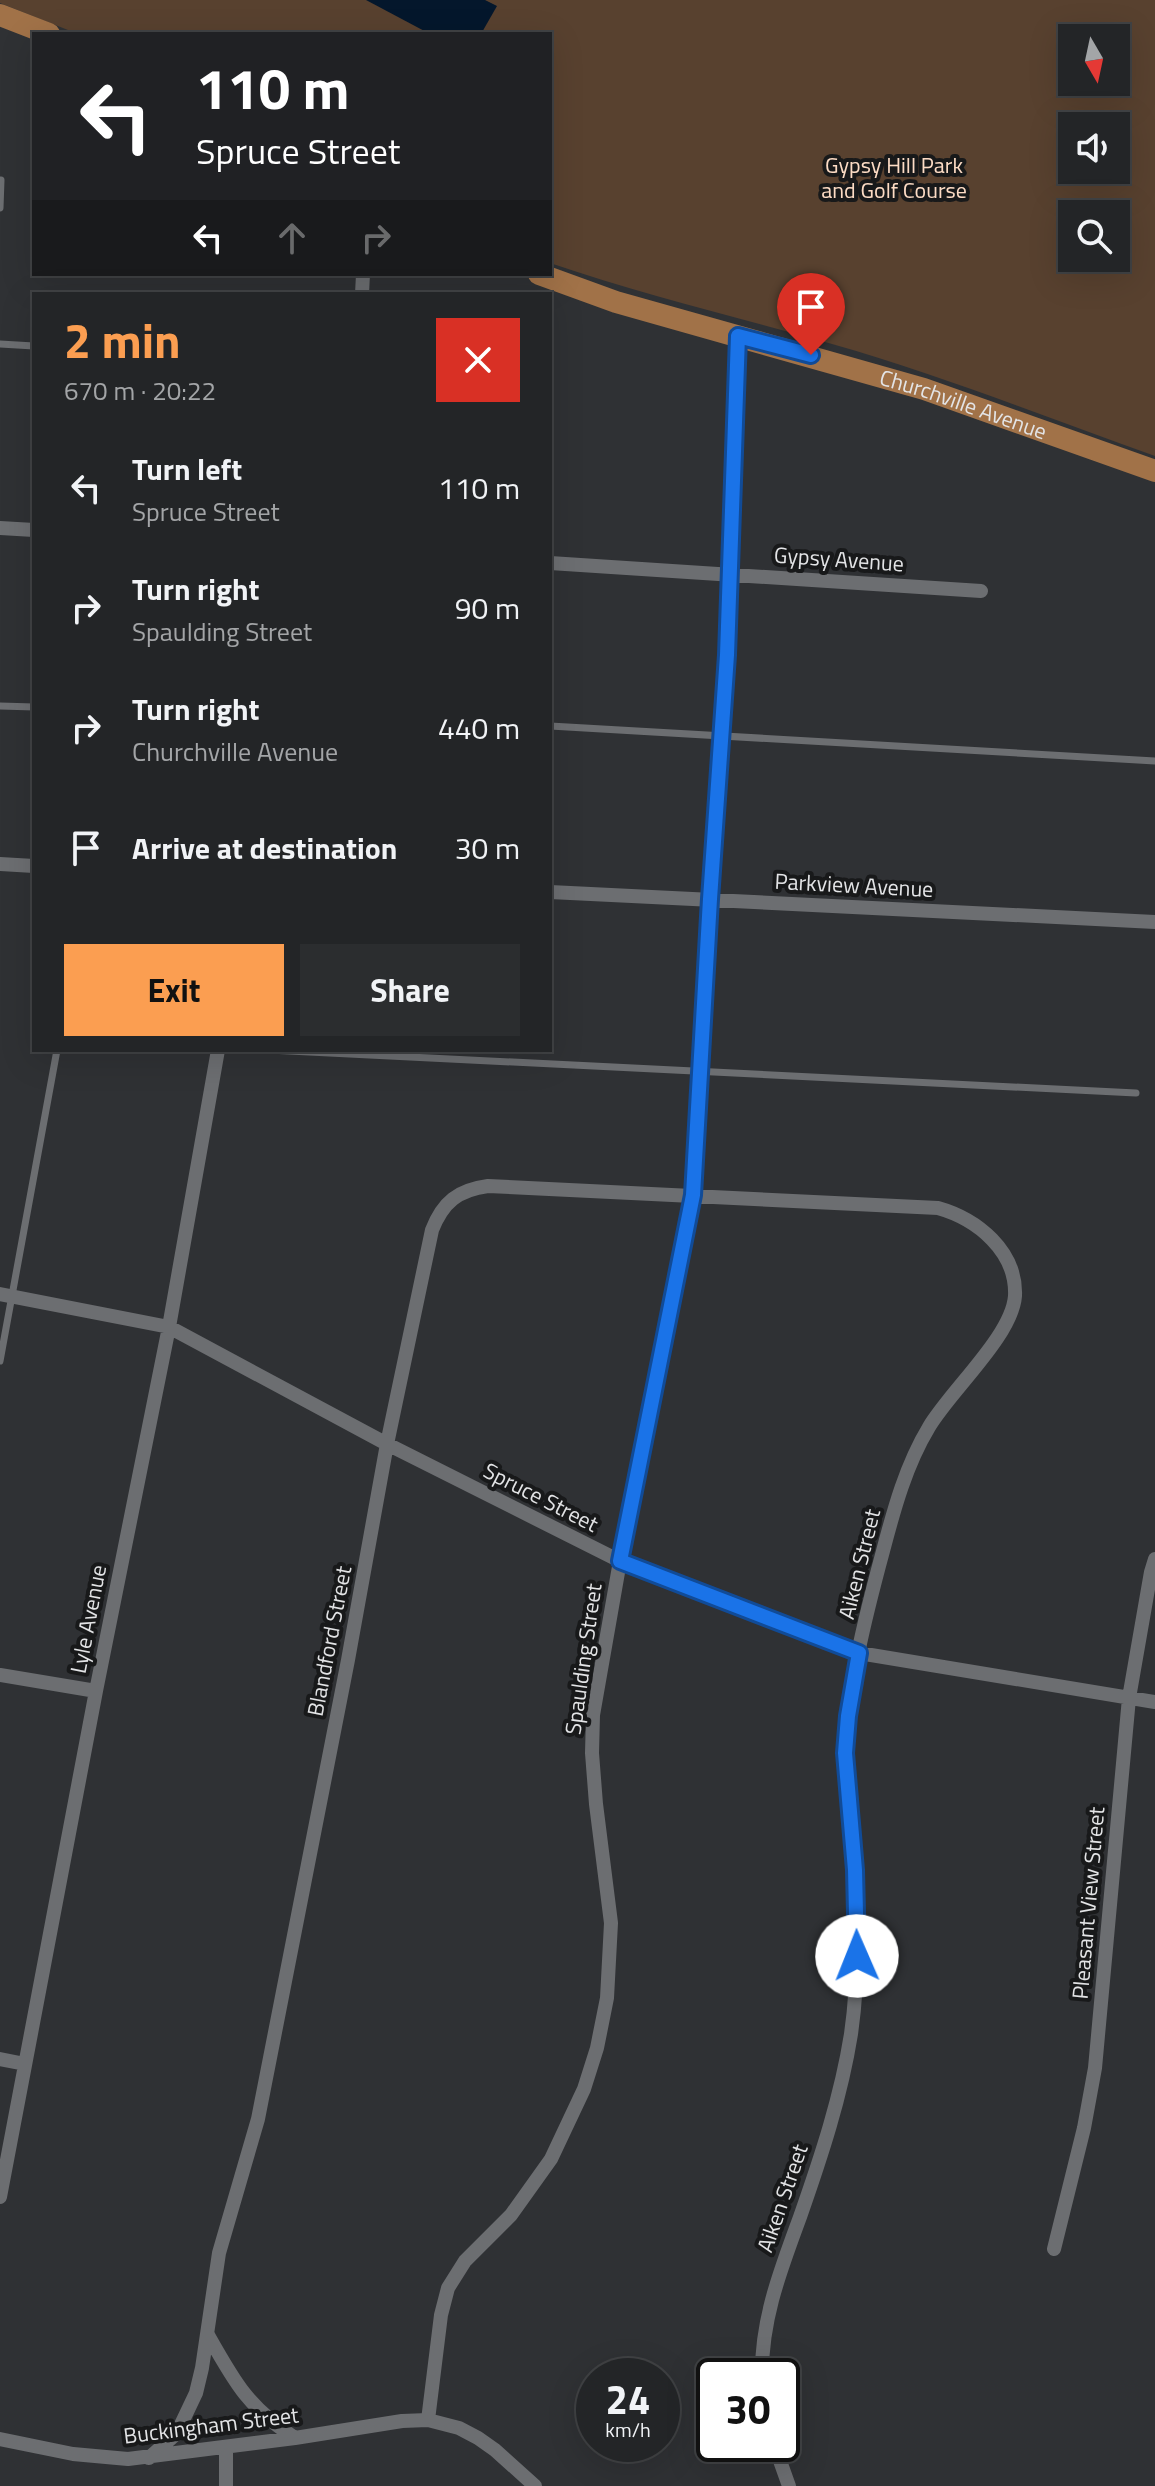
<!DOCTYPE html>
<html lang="en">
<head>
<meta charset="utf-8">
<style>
  :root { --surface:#232527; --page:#2b2d2f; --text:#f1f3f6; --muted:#a3a5a7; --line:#404244; --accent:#fb9e51 }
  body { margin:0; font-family:"Titillium Web",sans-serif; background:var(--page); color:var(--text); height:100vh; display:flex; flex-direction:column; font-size:30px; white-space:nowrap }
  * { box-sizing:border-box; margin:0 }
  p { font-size:26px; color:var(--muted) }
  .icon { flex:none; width:44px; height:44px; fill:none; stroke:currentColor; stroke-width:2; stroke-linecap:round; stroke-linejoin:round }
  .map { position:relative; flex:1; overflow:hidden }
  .sheet { position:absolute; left:32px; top:292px; width:520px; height:760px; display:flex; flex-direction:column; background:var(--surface); border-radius:0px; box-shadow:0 8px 32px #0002,0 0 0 2px var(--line) }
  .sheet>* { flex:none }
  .banner { position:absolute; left:32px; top:32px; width:520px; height:244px; border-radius:0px; box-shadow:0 8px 32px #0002,0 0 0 2px var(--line); background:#202124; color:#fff; overflow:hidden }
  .needle { width:52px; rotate:171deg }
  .tools { position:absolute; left:1058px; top:24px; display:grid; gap:16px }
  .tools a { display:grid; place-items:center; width:72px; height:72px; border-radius:0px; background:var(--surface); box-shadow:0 8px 32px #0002,0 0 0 2px var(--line); font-size:40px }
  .speed { position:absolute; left:576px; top:2358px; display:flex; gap:16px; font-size:40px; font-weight:700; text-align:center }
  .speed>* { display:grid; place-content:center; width:104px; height:104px; border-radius:50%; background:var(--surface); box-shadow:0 8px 32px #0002,0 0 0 2px var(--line); line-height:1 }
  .speed small { font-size:20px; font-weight:400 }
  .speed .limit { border:4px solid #111; border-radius:12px; background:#fff; color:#111 }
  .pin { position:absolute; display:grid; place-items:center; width:68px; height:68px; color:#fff; margin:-82px -34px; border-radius:50% 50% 50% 0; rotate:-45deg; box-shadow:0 0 8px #0007 }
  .pin .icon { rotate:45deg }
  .me { position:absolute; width:88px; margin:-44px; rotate:359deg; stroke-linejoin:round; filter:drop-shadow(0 0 6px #0008) }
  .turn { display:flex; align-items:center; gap:28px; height:168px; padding:0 32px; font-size:36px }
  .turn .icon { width:104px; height:104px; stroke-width:2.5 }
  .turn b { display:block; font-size:56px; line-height:68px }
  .lanes { display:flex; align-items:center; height:76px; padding:0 32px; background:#0003; justify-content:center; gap:40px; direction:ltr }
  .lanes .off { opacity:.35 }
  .round { display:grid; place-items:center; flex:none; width:84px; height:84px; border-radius:0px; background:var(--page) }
  .summary { display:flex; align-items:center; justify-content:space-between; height:136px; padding:0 32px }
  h1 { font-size:48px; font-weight:700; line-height:60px; color:var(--accent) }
  .action { display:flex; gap:16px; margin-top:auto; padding:16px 32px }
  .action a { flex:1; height:92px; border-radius:0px; background:var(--accent); color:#111; font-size:32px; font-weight:700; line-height:92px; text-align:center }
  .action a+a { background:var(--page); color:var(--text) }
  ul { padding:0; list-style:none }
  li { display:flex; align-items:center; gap:24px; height:120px; padding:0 32px }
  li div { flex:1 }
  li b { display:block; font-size:30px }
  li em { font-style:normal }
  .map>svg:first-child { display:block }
  .green { fill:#58412f; fill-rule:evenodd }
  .water { fill:#04172c }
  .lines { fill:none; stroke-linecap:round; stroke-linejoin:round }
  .lane { stroke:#6c6e71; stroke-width:7 }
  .street { stroke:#6c6e71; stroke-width:14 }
  .primary { stroke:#a17248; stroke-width:22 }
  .route-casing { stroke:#114b97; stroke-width:20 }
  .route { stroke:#1a73e8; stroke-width:14 }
  .labels { text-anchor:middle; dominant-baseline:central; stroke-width:8; stroke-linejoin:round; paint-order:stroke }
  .park-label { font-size:22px; fill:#fddcc5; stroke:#18191a }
  .street-label { font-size:22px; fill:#e3e4e6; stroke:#18191a }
</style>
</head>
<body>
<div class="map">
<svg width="1155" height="2486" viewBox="0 0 1155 2486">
  <rect width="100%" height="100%" fill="#2f3134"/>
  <!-- green -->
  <path class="green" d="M0,0H1155V456C1048,418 941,375 832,344C738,317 643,295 550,263V34H78L0,3ZM1072,38H1116V82H1072ZM1072,126H1116V170H1072ZM1072,214H1116V258H1072Z"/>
  <!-- water -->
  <path class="water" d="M366,0H485L497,6L481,34H430Z"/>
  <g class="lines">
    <!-- lane -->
    <path class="lane" d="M0,208L1,180
      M0,344L34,346
      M0,706L34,707
      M550,726L1155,761
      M269,1050L1136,1093
      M0,1361L57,1050"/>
    <!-- street -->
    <path class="street" d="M362,294L363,274
      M0,528L34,530
      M550,563L981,591
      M0,864L34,866
      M550,892L1155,922
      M0,1294L169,1327L387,1444L620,1561L859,1653L1155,1702
      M0,1675L96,1691
      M0,2059L25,2064
      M0,2197L96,1691L169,1327L218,1050
      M1054,2249L1084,2128L1095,2068L1129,1698L1151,1572L1155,1559
      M208,2335C235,2383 248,2407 295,2438
      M428,2420L441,2315L448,2288L465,2261L511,2215L551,2159L584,2089L597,2048L607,1998L611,1923L596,1804L592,1753L593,1715L620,1561L693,1195L710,899L723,735L731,574L738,336
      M0,2439L73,2454L128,2459L295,2438L402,2421L428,2420L459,2428L478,2438L495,2450L535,2486
      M774,2444L789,2486
      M226,2447V2486
      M149,2458L177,2433L196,2393L202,2368L219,2253L258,2119L348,1660L387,1444L432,1230C443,1202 458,1190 488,1186L938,1208C977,1219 1017,1251 1015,1296C1012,1336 951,1390 929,1427C906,1465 894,1509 883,1551C867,1610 845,1696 845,1756C845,1786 850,1815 853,1845C858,1908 860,1972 851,2034C841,2097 821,2157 800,2217C781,2269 761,2319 762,2376"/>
    <!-- primary -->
    <g class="primary">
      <path d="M0,15L49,34"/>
      <path id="s1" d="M539,274L616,302L924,389L1155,471"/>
    </g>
  </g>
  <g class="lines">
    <!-- route casing -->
    <g class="route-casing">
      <path id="route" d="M811,355L738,336L727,655L710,899L693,1195L620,1561L859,1653L848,1716L845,1753L855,1870L857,1956"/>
    </g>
    <!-- route -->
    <use href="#route" class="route"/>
  </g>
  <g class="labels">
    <!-- park labels -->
    <g class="park-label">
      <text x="894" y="165">Gypsy Hill Park<tspan x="894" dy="25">and Golf Course</tspan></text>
    </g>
    <!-- street labels -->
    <g class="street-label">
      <text stroke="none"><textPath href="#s1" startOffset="444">Churchville Avenue</textPath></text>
      <text transform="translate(839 559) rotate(4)">Gypsy Avenue</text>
      <text transform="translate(854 885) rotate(3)">Parkview Avenue</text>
      <text transform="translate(541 1497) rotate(27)">Spruce Street</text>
      <text transform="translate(859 1564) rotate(-76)">Aiken Street</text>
      <text transform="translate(88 1619) rotate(-79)">Lyle Avenue</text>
      <text transform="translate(329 1641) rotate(-79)">Blandford Street</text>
      <text transform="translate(583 1659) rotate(-82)">Spaulding Street</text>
      <text transform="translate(1088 1903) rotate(-85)">Pleasant View Street</text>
      <text transform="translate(782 2198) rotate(-71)">Aiken Street</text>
      <text transform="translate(211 2425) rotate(-7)">Buckingham Street</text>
    </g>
  </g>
</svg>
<div class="tools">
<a><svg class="needle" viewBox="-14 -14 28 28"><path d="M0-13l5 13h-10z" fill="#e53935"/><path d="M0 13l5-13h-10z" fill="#a3a5a7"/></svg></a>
<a><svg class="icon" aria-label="sound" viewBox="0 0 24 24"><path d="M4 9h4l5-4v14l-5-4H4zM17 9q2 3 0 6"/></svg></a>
<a><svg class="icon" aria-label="search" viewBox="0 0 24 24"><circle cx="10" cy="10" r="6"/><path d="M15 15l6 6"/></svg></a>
</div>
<div class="speed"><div>24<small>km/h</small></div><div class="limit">30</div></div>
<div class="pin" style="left:811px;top:355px;background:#d93025"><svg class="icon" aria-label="arrive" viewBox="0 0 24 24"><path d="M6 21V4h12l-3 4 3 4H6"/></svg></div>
<svg class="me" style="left:857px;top:1956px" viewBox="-20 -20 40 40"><circle r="19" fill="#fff"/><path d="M0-13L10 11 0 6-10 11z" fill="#1a73e8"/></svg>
<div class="banner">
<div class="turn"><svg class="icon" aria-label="left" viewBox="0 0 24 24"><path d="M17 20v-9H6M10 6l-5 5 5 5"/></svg><div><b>110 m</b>Spruce Street</div></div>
<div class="lanes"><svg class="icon" aria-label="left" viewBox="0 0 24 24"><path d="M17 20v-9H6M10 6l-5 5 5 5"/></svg><svg class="icon off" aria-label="ahead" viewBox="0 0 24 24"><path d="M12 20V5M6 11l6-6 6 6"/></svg><svg class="icon off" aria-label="right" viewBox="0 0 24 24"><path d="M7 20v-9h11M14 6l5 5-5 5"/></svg></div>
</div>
<section class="sheet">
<div class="summary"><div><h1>2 min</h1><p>670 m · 20:22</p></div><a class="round" style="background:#d93025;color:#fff"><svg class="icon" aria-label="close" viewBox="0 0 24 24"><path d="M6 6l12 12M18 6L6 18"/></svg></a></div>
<ul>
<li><svg class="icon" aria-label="left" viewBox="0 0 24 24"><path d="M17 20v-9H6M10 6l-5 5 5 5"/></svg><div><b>Turn left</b><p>Spruce Street</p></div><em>110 m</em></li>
<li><svg class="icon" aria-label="right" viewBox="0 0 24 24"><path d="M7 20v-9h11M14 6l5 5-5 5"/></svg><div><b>Turn right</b><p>Spaulding Street</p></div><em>90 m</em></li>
<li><svg class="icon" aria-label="right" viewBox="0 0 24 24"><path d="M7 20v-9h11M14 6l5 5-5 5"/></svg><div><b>Turn right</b><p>Churchville Avenue</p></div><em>440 m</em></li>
<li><svg class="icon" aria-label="arrive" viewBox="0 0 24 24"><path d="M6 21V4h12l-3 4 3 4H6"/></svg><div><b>Arrive at destination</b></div><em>30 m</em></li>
</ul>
<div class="action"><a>Exit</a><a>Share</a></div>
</section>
</div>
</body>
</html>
